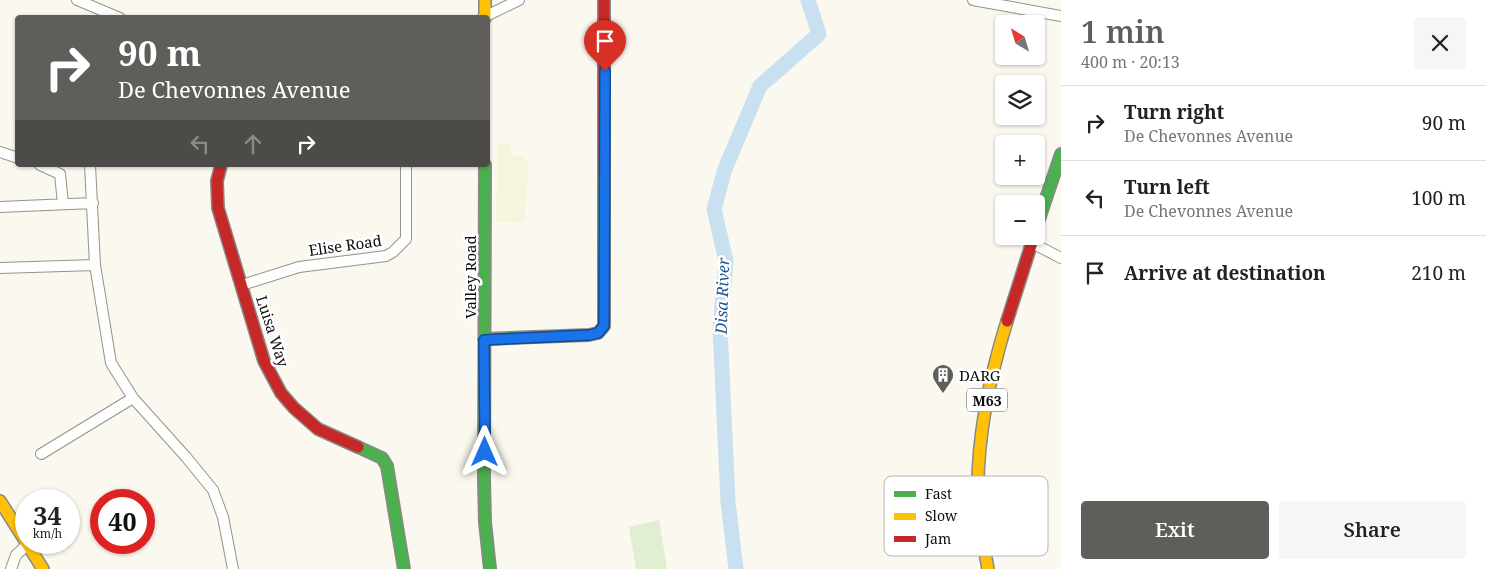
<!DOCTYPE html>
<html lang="en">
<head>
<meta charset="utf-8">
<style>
  :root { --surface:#fff; --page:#f6f6f6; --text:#222; --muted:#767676; --line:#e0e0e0; --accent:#5f5e5b }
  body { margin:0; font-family:"Noto Serif",serif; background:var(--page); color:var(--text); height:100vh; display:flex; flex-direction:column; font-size:19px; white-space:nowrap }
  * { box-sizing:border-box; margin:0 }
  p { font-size:16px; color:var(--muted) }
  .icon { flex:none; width:28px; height:28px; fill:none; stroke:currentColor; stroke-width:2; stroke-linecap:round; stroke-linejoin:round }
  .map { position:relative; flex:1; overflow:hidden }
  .side { display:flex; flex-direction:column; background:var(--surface); width:425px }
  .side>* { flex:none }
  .banner { position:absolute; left:15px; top:15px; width:475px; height:152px; border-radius:5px; box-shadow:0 1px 4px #0004; background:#5f5e5b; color:#fff; overflow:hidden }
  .needle { width:32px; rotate:322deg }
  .buttons { position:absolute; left:995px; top:15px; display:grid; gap:10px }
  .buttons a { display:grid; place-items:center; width:50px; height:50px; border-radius:5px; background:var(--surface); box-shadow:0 1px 4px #0004; font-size:25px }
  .speed { position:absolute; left:15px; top:489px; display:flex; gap:10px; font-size:25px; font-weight:700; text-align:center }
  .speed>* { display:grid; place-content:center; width:65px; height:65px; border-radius:50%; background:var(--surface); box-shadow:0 1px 4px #0004; line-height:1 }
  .speed small { font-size:12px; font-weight:400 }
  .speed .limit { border:8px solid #d22; background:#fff; color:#111 }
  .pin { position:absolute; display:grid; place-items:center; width:42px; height:42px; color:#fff; margin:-51px -21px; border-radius:50% 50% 50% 0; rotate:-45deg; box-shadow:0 0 5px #0007 }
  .pin .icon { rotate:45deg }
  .me { position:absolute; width:55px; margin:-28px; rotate:0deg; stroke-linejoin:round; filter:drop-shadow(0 0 4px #0008) }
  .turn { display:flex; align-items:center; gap:18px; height:105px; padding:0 20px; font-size:22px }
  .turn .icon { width:65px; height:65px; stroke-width:2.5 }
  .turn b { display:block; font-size:35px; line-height:42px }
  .lanes { display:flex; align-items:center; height:48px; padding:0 20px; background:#0003; justify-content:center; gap:25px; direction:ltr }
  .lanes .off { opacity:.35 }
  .round { display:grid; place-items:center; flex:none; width:52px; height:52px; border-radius:5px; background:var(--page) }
  .headline { display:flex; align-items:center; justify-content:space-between; height:85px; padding:0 20px }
  h1 { font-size:30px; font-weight:600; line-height:38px; color:var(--accent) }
  .action { display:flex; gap:10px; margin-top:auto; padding:10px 20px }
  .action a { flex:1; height:58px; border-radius:5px; background:var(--accent); color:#fff; font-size:20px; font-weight:600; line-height:58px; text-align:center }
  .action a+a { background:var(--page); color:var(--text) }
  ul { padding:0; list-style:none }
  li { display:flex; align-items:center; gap:15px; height:75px; padding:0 20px; border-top:1px solid var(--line) }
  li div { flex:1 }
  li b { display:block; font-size:19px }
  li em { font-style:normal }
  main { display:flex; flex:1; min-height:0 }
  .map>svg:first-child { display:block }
  .farmland { fill:#f5f4dc }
  .green { fill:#e1eed1 }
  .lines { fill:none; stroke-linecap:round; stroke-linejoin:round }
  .river { stroke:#c8e0f0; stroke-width:15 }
  .street-casing { stroke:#93928e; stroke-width:12 }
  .fast-casing { stroke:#898884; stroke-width:14 }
  .slow-casing { stroke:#898884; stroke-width:14 }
  .jam-casing { stroke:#898884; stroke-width:14 }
  .street { stroke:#fefefd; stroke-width:10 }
  .fast { stroke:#4caf50; stroke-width:11 }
  .slow { stroke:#ffc107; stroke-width:11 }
  .jam { stroke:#c62828; stroke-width:11 }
  .route-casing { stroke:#114b97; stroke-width:12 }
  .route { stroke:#1a73e8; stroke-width:9 }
  .labels { text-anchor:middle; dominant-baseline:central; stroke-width:5; stroke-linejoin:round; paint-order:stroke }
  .shield { fill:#fff; stroke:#545454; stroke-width:1 }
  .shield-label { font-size:14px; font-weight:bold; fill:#0b0b0b }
  .street-label { font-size:15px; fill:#0b0b0b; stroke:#fff }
  .poi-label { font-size:15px; fill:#0b0b0b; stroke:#fff; text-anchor:start }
  .water-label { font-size:16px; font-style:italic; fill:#1e5793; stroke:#fff }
  .key { fill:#fff; stroke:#b6b6b6; stroke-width:1 }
  .key-label { font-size:14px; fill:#0b0b0b }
</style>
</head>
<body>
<main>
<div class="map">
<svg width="1061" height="569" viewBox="0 0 1061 569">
  <rect width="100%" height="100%" fill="#faf8ef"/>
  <!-- farmland -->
  <path class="farmland" d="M498,143L511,144V156H522L529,164L524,222L496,221Z"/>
  <!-- green -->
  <path class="green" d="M659,520L667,569H636L629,527Z"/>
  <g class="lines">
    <!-- river -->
    <path class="river" d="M736,569L728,502L720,328L726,261L714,209L725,169L760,86L819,34L808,0"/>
    <!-- street casing -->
    <g class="street-casing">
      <path id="street" d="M77,0L120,18
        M973,0L1061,16
        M482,18L519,0
        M0,152L18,158
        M40,165L60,174L63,204
        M90,165L95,265L111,363L133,398L186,457L213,490L223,517L233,569
        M0,207L93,203
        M1032,243L1061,258
        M0,268L95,265
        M242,285L299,267L386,256L393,252L406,239V165
        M41,454L133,398
        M11,569L16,555L28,544"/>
    </g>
    <!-- fast casing -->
    <g class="fast-casing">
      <path id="fast" d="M485,165L484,480L485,522L490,569
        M1036,228L1061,154
        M484,339L589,335L598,333L604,326V173
        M358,447L382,458L387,466L404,569"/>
    </g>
    <!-- slow casing -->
    <g class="slow-casing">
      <path id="slow" d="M485,0V18
        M0,501L43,569
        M988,569C984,547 979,524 978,501C976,440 989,379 1007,321"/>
    </g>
    <!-- jam casing -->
    <g class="jam-casing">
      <path id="jam" d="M604,0V173
        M221,165L217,181L218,208L264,361L281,393L294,408L318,429L358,447
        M1007,321L1034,236"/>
    </g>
    <!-- street -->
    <use href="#street" class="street"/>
    <!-- fast -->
    <use href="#fast" class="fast"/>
    <!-- slow -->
    <use href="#slow" class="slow"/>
    <!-- jam -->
    <use href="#jam" class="jam"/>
  </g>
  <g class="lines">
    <!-- route casing -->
    <g class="route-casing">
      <path id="route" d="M485,452L484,340L589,335L598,333L604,326L605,71"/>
    </g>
    <!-- route -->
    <use href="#route" class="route"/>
  </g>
  <!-- icons -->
  <defs>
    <g id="building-pin" transform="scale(1.125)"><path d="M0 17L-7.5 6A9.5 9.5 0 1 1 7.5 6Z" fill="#5f5e5b" stroke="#fff"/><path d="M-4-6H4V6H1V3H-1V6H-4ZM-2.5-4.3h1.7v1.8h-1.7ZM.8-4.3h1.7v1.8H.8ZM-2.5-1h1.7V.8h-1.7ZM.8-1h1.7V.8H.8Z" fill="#fff"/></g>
  </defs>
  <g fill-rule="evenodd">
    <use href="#building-pin" x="943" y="375"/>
  </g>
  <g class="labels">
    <!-- shield labels -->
    <rect class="shield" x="967" y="388.5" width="40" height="23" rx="4"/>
    <g class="shield-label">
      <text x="987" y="400">M63</text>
    </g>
    <!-- street labels -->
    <g class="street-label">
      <text transform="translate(345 245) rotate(-8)">Elise Road</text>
      <text transform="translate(470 277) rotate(-90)">Valley Road</text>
      <text transform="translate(273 331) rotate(72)">Luisa Way</text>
    </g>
    <!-- poi labels -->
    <g class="poi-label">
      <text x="959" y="375">DARG</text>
    </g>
    <!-- water labels -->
    <g class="water-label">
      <text transform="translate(722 296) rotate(-88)">Disa River</text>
    </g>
  </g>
  <!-- legend -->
  <rect x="884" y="476" width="164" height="80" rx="8" class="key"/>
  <rect x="894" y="491" width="22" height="6" fill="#4caf50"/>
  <rect x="894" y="513" width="22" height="7" fill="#ffc107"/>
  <rect x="894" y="536" width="22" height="6" fill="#c62828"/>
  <g class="key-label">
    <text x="925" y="499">Fast</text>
    <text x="925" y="521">Slow</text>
    <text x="925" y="544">Jam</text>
  </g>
</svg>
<div class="buttons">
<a><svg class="needle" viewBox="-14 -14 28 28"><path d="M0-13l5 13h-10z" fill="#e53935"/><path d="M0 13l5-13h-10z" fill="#767676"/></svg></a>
<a><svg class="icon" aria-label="layers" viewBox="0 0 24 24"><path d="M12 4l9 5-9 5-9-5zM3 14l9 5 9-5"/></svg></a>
<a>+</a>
<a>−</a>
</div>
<div class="speed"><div>34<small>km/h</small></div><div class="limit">40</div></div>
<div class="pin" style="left:605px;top:71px;background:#d93025"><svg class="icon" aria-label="arrive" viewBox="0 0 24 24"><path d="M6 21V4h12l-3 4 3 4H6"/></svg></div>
<svg class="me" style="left:485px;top:452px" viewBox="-20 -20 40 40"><path d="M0-17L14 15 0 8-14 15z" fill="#1a73e8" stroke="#fff" stroke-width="4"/></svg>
<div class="banner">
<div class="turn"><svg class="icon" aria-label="right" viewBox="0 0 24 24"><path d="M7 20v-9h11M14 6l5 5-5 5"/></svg><div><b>90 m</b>De Chevonnes Avenue</div></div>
<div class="lanes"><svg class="icon off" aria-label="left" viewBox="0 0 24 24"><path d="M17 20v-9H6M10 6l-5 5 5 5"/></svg><svg class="icon off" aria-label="ahead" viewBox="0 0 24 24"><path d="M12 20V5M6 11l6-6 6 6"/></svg><svg class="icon" aria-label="right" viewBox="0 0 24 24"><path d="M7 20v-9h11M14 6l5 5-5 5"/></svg></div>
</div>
</div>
<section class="side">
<div class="headline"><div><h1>1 min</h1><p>400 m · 20:13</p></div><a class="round"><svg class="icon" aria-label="close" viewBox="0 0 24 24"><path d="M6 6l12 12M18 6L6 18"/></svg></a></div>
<ul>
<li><svg class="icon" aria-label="right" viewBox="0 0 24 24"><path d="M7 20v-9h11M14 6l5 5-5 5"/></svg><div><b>Turn right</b><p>De Chevonnes Avenue</p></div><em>90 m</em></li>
<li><svg class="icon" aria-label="left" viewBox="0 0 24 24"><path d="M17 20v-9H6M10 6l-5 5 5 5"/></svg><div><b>Turn left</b><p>De Chevonnes Avenue</p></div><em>100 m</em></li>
<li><svg class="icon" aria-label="arrive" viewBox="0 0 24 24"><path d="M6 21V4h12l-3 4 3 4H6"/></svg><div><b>Arrive at destination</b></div><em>210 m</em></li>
</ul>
<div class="action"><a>Exit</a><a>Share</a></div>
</section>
</main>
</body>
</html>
